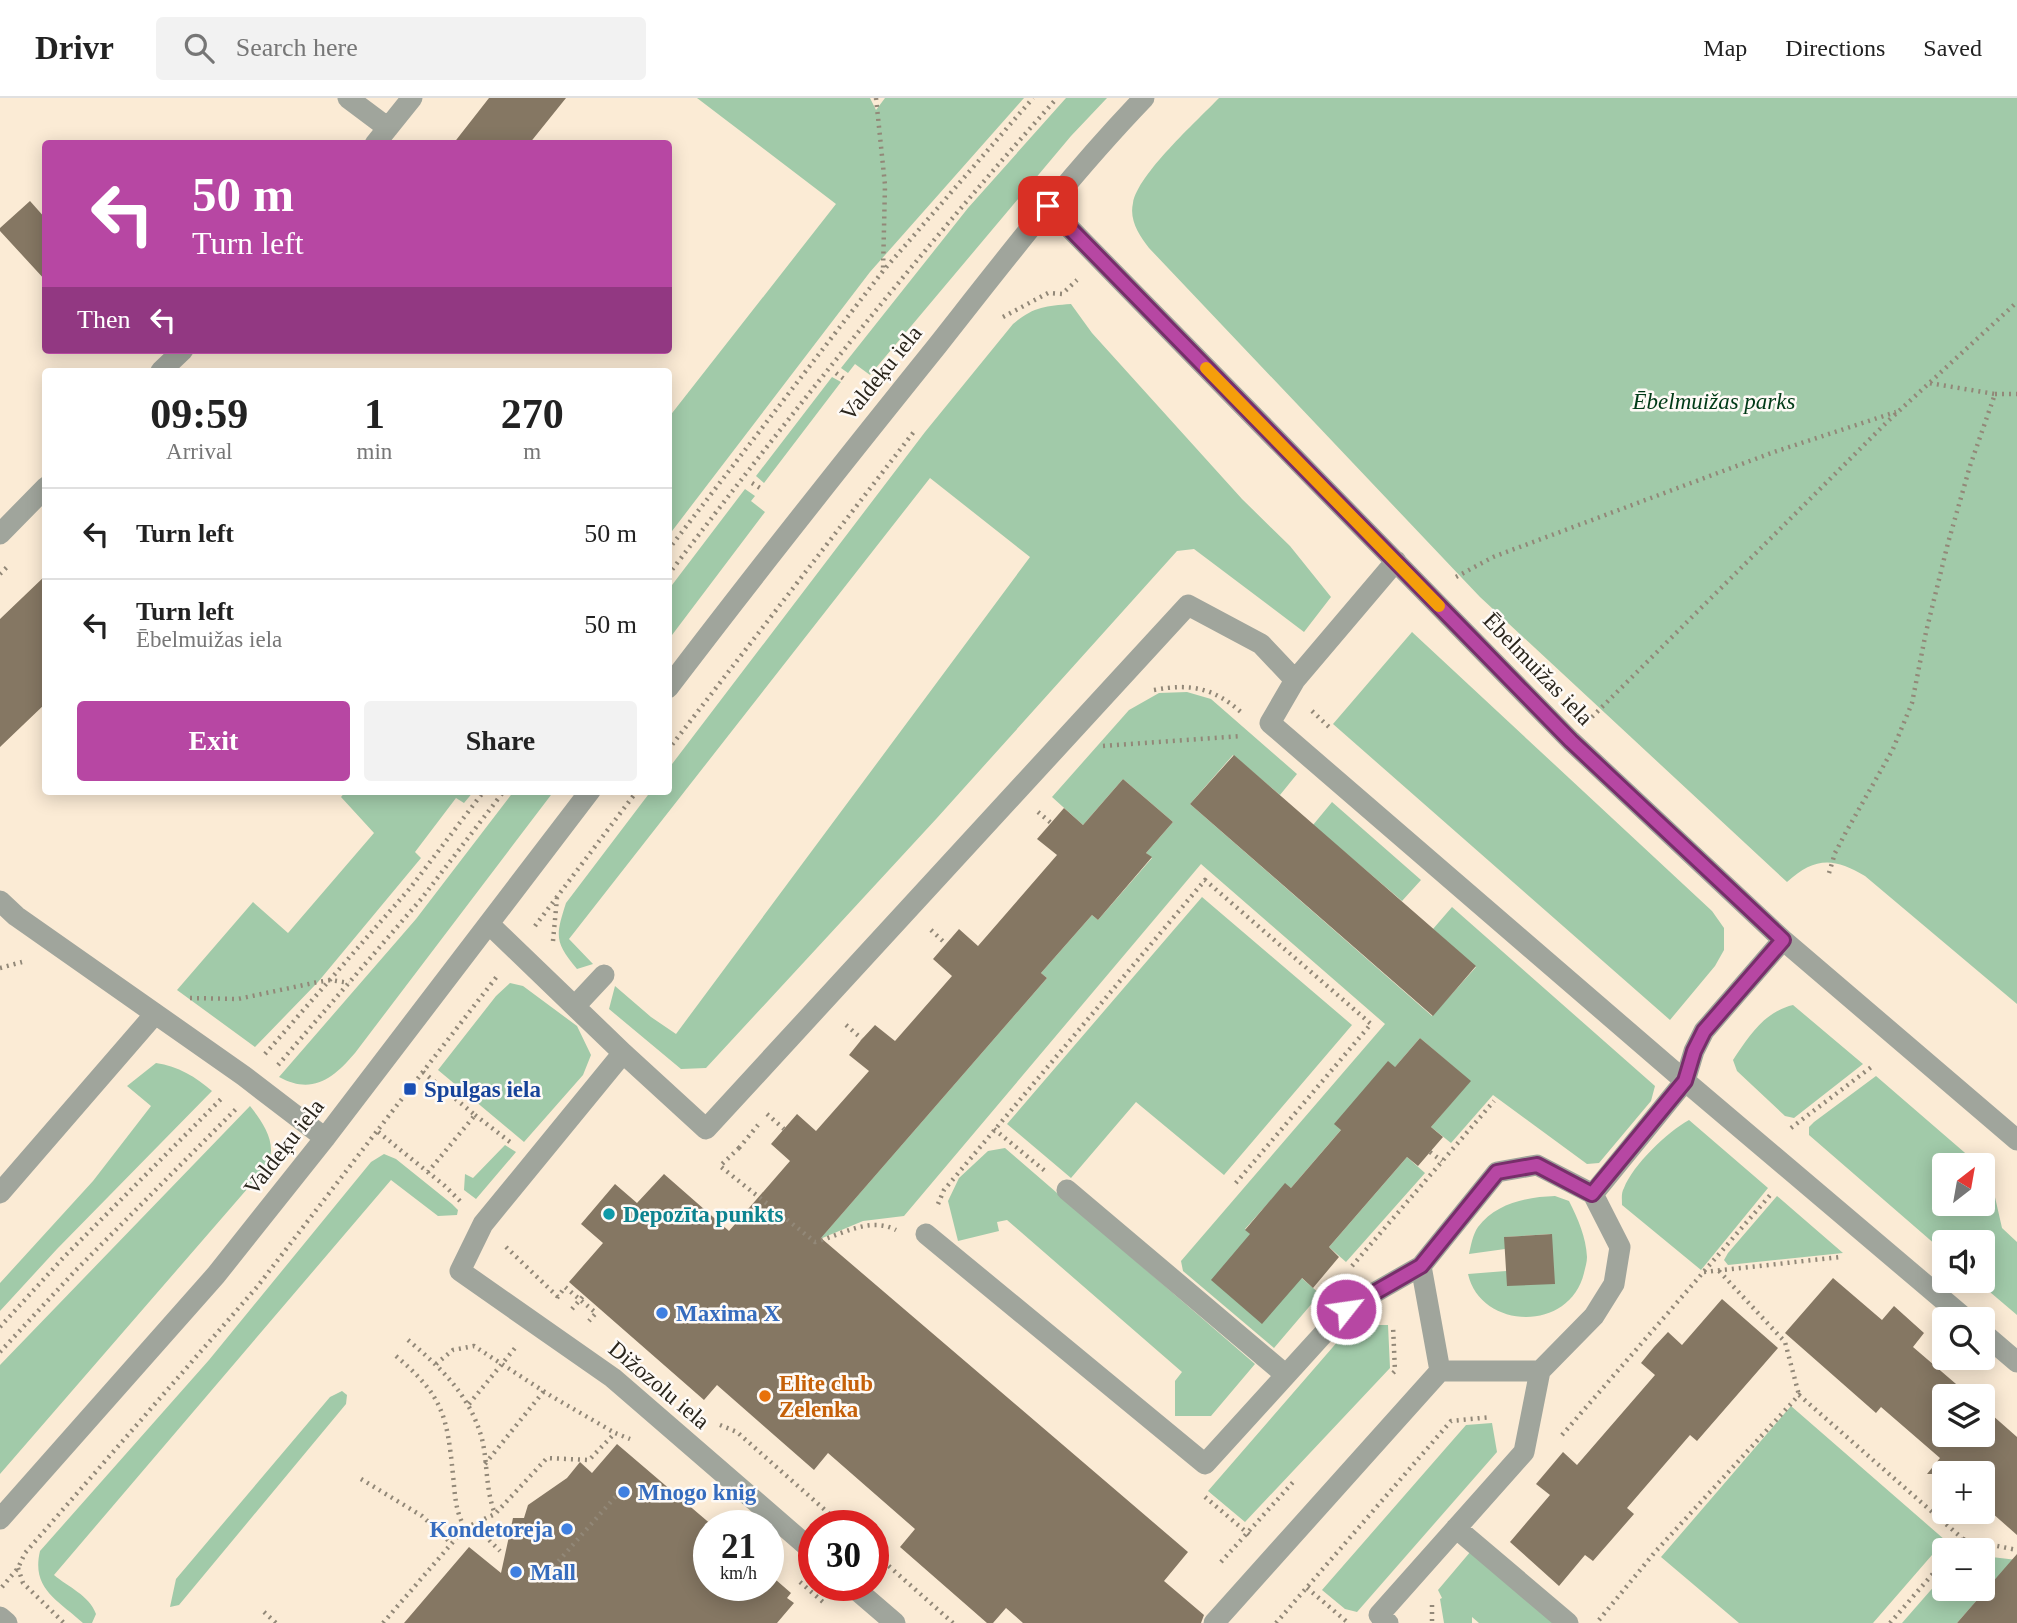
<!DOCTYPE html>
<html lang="en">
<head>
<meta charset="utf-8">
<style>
  :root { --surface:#fff; --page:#f2f2f2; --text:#222; --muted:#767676; --line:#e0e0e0; --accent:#b747a3 }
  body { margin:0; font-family:"Times New Roman",serif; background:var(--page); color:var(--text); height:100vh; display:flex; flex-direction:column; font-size:26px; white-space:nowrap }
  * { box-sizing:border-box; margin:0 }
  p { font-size:23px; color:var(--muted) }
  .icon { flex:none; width:38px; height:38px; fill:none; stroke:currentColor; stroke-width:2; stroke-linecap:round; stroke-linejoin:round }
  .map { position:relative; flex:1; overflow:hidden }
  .side { position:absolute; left:42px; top:270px; width:630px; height:427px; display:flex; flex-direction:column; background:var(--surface); border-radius:7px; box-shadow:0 4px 18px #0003 }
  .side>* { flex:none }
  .banner { position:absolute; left:42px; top:42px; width:630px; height:214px; border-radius:7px; box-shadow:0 4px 18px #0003; background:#b747a3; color:#fff; overflow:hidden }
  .needle { width:46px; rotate:31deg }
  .controls { position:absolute; left:1932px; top:1055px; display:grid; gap:14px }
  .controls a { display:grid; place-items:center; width:63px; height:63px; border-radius:7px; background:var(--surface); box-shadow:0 4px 18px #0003; font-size:35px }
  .speed { position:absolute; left:693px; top:1412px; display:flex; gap:14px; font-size:35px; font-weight:700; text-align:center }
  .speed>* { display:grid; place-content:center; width:91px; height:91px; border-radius:50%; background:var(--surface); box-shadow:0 4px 18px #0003; line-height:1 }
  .speed small { font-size:18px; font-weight:400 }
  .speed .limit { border:10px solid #d22; background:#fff; color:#111 }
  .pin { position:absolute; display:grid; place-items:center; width:60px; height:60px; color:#fff; margin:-30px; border-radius:14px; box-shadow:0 4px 10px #0006 }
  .me { position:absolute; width:77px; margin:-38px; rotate:60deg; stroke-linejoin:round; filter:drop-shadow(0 0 5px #0008) }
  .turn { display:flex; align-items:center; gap:24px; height:147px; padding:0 35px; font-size:32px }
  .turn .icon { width:91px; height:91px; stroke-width:2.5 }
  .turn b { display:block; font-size:49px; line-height:60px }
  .then { display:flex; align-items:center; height:66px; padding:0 35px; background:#0003; gap:14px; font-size:26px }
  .eta { display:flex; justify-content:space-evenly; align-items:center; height:119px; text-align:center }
  .eta b { font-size:42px; font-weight:800; line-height:49px }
  .button { display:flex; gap:14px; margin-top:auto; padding:14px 35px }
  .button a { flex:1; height:80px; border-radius:7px; background:var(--accent); color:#fff; font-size:28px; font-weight:800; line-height:80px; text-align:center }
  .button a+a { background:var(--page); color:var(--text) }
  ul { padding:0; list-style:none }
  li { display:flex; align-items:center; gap:21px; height:91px; padding:0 35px; border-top:2px solid var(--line) }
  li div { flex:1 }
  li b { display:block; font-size:26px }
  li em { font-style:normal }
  header { display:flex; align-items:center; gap:42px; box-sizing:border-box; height:98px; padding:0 35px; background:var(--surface); border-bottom:2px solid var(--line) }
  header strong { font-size:33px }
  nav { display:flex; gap:38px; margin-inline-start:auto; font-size:24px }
  .search { width:490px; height:63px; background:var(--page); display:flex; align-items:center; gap:18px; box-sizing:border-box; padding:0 24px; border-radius:7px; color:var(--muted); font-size:26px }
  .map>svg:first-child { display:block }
  .green { fill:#a1caa9 }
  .building { fill:#857763 }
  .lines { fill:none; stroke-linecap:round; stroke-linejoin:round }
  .path { stroke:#928878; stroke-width:4.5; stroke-dasharray:2 5; stroke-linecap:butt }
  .minor { stroke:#a0a59c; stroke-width:21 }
  .route-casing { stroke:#772e6a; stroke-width:18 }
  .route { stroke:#b747a3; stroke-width:12 }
  .slow { stroke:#f59e0b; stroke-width:12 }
  .transit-dot { fill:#1a4fb4; stroke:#fefaf6; stroke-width:2.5 }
  .culture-dot { fill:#0f9aa8; stroke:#fefaf6; stroke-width:2.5 }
  .shop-dot { fill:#3f7fe0; stroke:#fefaf6; stroke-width:2.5 }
  .food-dot { fill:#e8710a; stroke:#fefaf6; stroke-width:2.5 }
  .labels { text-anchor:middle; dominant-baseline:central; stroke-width:5; stroke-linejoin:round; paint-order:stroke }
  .street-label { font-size:23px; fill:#2a251c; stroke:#fefaf6 }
  .park-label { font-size:23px; font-style:italic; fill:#003a17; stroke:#fefaf6 }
  .transit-label { font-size:23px; font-weight:bold; fill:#164399; stroke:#fefaf6; text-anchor:start }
  .culture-label { font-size:23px; font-weight:bold; fill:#0d838f; stroke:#fefaf6; text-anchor:start }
  .shop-label { font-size:23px; font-weight:bold; fill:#366cbe; stroke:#fefaf6; text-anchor:start }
  .food-label { font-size:23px; font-weight:bold; fill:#c56008; stroke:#fefaf6; text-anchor:start }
</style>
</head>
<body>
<header>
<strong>Drivr</strong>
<div class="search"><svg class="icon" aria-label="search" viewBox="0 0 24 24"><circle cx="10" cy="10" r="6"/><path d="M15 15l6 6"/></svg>Search here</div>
<nav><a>Map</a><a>Directions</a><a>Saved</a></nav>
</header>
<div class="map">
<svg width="2017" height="1525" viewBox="0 0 2017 1525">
  <rect width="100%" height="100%" fill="#fbebd5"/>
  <!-- green -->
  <path class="green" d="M697,0H870L876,12L885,0H1024L870,174L669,437V319L836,106Z
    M1066,0H1107L1071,38L870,277L855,266L848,275L841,270L968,110Z
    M1219,0H2017V906L1865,778C1834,759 1814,759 1787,784L1480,499L1149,150C1139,137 1129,122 1133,105C1138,76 1196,24 1219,0Z
    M1071,206L1092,235L1242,401L1290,448L1331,499L1304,534L1194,451L1177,453L937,720L706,970L681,971L609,911L615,888L651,919L676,936L1030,459L930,380L569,841L593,866L577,871C555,844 555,839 566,805L651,693H668L669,670L925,334L1013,226C1033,209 1045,208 1071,206Z
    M832,279L841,284L764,385L756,378Z
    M745,391L755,398L751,403L765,414L669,541V491Z
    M1412,534L1712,813L1724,830V852L1715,868L1670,922L1333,626Z
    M1187,594L1211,601L1297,676L1280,697L1233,657L1190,706L1432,918L1476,869L1433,831L1452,809L1655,988L1651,1003L1599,1065L1587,1066L1493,997L1451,1045L1431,1029L1470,983L1420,940L1291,1090L1285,1086L1245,1131L1320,1196L1274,1250L1183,1173L1181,1163L1385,926L1201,766L904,1118L863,1123L820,1141L1047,880L1041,875L1092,817L1098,822L1152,760L1146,755L1173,724L1123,681L1083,727L1052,699L1129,612L1159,595Z
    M346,693H474L464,705L456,700L415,754L421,760L318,884L255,949L177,892L253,804L288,835L374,735L341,699Z
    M514,693H554L355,955C333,981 312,997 279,979L416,821Z
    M1332,704L1421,782L1402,803L1313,727Z
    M1202,799L1352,927L1224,1077L1136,1004L1071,1080L1007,1026Z
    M510,885L523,888L577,928L591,957L583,977L524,1044L438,972L496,898Z
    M1793,907L1863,966L1794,1020L1785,1018L1737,973L1733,962C1749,938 1764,914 1793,907Z
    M156,965C178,968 196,979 212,993L57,1151L0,1213V1185L93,1083L151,1008L127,988Z
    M1876,978L1979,1067L1944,1068V1106H1983V1070L1990,1077L2002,1130L2017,1144V1217L1977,1183H1983V1144H1944V1154L1809,1037V1029L1814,1024Z
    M250,1008C261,1022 275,1041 270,1060C268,1065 263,1071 261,1075L0,1376V1267Z
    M1689,1022L1768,1090L1701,1172L1622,1107C1622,1101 1621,1095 1624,1090C1633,1067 1667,1034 1689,1022Z
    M505,1047L516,1054L476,1101L464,1092L465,1076L473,1080Z
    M1005,1050L1255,1266L1211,1318H1175V1283L1182,1274L1007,1122L997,1124L999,1133L958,1143L948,1103L959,1080L988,1053Z
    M384,1056L396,1061L452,1106L458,1112L457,1117L438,1118L391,1082L54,1477C68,1489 89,1497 96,1516L92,1525H83C58,1502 31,1491 40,1453L209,1262L371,1064Z
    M1407,1059L1425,1075L1346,1164L1329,1149Z
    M1555,1098L1569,1103C1578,1121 1586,1139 1587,1159C1587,1165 1585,1170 1584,1175C1569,1236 1480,1231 1468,1176L1506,1173L1551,1136L1505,1139V1151L1469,1156C1471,1147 1473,1136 1478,1129C1496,1105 1527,1099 1555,1098Z
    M1777,1098L1843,1155L1728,1167L1724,1162L1728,1155Z
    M1352,1227H1388L1390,1270L1245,1424L1208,1393Z
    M342,1293L347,1297L346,1306L179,1507L170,1509L176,1481L330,1299Z
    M1791,1308L1945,1442L1873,1525H1739L1661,1459Z
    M1492,1325L1497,1354L1357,1514L1345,1511L1322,1492L1466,1327Z
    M1471,1453L1561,1525H1479L1472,1519V1525H1444L1440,1501L1442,1500L1438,1492Z
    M1983,1458L2017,1462L1991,1486L1957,1525H1902L1944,1477V1491H1983Z"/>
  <!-- building -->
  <path class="building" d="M489,0H566L529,46H453Z
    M30,103L46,121V183L0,133V130Z
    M46,477V605L0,649V521Z
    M1234,657L1476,868L1433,918L1190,706Z
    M1123,681L1173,724L1146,755L1152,759L1098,822L1092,817L1041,875L1047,880L821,1140L1188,1454L1164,1483L1204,1517L1201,1525H1023L1006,1510L993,1525H987L900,1449L915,1431L828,1355L814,1372L717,1287L704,1302L569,1184L603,1145L581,1126L615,1086L637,1105L664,1076L729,1133L790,1063L771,1046L797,1016L816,1033L869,973L849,957L862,941L875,927L895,943L952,878L933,861L959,831L978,848L1057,757L1037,741L1051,725L1064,710L1083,727Z
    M1420,940L1471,983L1431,1029L1443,1039L1418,1068L1407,1059L1329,1149L1339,1159L1313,1190L1302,1180L1262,1226L1211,1182L1250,1136L1245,1132L1285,1085L1291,1090L1341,1032L1334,1026L1388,963L1395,969Z
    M1552,1136L1555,1186L1507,1188L1504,1139Z
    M1833,1180L1882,1222L1894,1208L1924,1235L1913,1249L1970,1298H1944V1337H1983V1309L2017,1339V1437L1983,1407V1376H1927L1940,1360L1881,1309L1876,1315L1785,1235Z
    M1722,1201L1778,1250L1697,1343L1690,1337L1627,1410L1634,1416L1593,1463L1585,1457L1559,1488L1510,1444L1550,1397L1536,1386L1563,1354L1577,1367L1655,1277L1641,1265L1654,1249L1668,1234L1682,1247Z
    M617,1346L713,1428H709V1488H768V1475L791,1495L787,1500L794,1505L777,1525H404L469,1449L501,1475L513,1420H524L528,1407L567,1380L580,1364L592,1375Z
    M2017,1456V1525H1957Z"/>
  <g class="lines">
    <!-- path -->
    <path class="path" d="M876,0L885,87L883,173
      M1003,219L1048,195L1062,196L1077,182
      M836,275L844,281
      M1995,296H2017
      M752,385L760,390
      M668,452L883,173L1033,0
      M0,476L8,468
      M668,477C793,313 920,153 1057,0
      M1456,479L1493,459L1774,354L1896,314
      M1154,592C1191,585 1214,590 1242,615
      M1312,613L1329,629
      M1592,619L1887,324L2017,204
      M1103,648L1241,638
      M668,652L916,331
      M1038,714L1051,725
      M1829,775L1835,755L1846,734L1893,651L1912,605L1926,534L1948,445L1970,368L1995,296L1929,285
      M535,828L637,693
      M931,832L946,846
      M553,843L557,800
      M0,870L22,864
      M190,900L238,901L318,884L331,882L349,885
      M846,927L862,941
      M265,956L411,789L484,693
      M278,967L422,800L504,693
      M423,974L475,1017L428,1074
      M767,1016L784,1031
      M475,1017L510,1044
      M1791,1030L1874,967
      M994,1031L1045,1073
      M739,1050L720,1068L815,1144C842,1137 869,1118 896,1132
      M739,1050L758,1027
      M1430,1054L1442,1063
      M460,1103L445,1088L377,1033L498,877
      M938,1106L944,1092L1205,782L1371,926L1235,1086
      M506,1149L560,1201
      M1352,1168L1494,1003
      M1719,1173L1785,1244L1799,1297
      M1704,1174L1841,1159
      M557,1200L565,1189L596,1215L589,1223
      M572,1211L584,1197
      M0,1229L64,1159L222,1000
      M408,1242C441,1270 470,1297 482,1341C488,1366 485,1390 495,1416
      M0,1254L76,1172L236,1011
      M396,1258C443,1298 447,1317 453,1377C455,1396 455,1413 465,1430
      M436,1266L453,1252L474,1248L551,1298L615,1335
      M1393,1275L1395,1273L1393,1228
      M469,1306L515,1250
      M720,1327L737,1334L843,1428
      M1562,1337L1772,1095
      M485,1366L544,1293
      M361,1381L422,1418L451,1445
      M1205,1399L1251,1438
      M481,1423L487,1440L500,1453
      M1963,1441L2017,1452
      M873,1454L953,1525
      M1221,1464L1295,1382
      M18,1470L23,1485L64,1525
      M529,1477L539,1485L616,1398
      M800,1484L823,1504
      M2,1489L18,1470L25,1455L257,1189L377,1033
      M1307,1490L1346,1523
      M1432,1507V1525
      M264,1514L276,1525
      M1599,1522L1655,1454L1799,1297L1963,1441L1953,1452
      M383,1525L465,1430L495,1416L547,1360L589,1362L615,1335L630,1341
      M1276,1525L1451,1323L1491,1319
      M1890,1525L1944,1463"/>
    <!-- minor -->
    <path class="minor" d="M348,0L388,30
      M375,46L412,0
      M1048,108L1571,643L1783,842L2017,1042
      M161,273L183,252
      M0,436L46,389
      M1295,582L1396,463
      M668,590C756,474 846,361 937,248C1004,163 1069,78 1144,0
      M0,803L16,818L244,978L325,1040
      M489,826L623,955L483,1126L460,1173L613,1280L814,1454
      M575,908L604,877
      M623,955L706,1031L1188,507L1261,546L1295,582L1270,625L1685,983L1967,1222
      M1067,1092L1286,1277
      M0,1095L155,916
      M926,1136L1205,1366L1346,1211L1421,1168
      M1983,1235L2017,1264
      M1440,1273L1421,1168L1497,1074L1537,1067L1593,1096
      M0,1421L216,1177L325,1040L590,693
      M1456,1430L1568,1525
      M852,1488L895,1525
      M0,1519L7,1525
      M1214,1525L1440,1273H1540L1594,1218L1614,1186L1620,1149L1593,1096L1685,983L1694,953L1704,933L1783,842
      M1388,1525L1379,1517L1524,1354L1540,1273"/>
  </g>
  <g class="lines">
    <!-- route casing -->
    <g class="route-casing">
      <path id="route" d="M1048,108L1571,643L1783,842L1704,933L1694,953L1685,983L1592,1096L1537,1067L1497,1074L1421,1168L1346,1211"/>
    </g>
    <!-- route -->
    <use href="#route" class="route"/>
    <!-- slow -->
    <path class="slow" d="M1206,270L1439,508"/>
  </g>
  <!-- markers -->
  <rect class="transit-dot" x="403" y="984" width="14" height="14" rx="3.5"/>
  <circle class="culture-dot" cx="609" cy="1116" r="7"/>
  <g class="shop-dot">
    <circle cx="662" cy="1215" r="7"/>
    <circle cx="624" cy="1394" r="7"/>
    <circle cx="567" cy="1431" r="7"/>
    <circle cx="516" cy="1474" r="7"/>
  </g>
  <circle class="food-dot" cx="765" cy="1298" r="7"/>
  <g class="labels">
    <!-- street labels -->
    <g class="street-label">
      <text transform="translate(881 275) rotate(-51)">Valdeķu iela</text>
      <text transform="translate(1538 571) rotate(46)">Ēbelmuižas iela</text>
      <text transform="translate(284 1049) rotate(-52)">Valdeķu iela</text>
      <text transform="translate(659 1287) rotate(40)">Dižozolu iela</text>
    </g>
    <!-- park labels -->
    <g class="park-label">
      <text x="1714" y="303">Ēbelmuižas parks</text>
    </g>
    <!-- transit labels -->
    <g class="transit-label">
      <text x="424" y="991">Spulgas iela</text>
    </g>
    <!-- culture labels -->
    <g class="culture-label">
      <text x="623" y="1116">Depozīta punkts</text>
    </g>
    <!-- shop labels -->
    <g class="shop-label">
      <text x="676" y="1215">Maxima X</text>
      <text x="638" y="1394">Mnogo knig</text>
      <text x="553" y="1431" text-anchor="end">Kondetoreja</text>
      <text x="530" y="1474">Mall</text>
    </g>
    <!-- food labels -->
    <g class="food-label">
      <text x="779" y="1285">Elite club<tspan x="779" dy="26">Zelenka</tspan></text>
    </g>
  </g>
</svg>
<div class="controls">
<a><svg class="needle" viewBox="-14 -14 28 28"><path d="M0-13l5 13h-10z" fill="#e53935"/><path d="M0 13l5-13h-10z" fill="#767676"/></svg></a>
<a><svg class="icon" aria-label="sound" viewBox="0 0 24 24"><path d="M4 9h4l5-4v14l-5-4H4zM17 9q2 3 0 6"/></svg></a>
<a><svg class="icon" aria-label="search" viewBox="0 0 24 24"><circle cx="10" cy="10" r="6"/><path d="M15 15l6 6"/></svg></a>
<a><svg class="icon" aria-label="layers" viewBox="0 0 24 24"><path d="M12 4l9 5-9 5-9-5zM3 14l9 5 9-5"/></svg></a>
<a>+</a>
<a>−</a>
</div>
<div class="speed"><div>21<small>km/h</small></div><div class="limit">30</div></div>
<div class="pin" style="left:1048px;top:108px;background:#d93025"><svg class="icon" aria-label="arrive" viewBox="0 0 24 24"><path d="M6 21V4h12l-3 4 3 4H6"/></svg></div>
<svg class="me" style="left:1346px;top:1211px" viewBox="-20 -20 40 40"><circle r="17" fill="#b747a3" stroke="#fff" stroke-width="3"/><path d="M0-11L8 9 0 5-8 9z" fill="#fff"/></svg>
<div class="banner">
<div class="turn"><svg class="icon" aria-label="left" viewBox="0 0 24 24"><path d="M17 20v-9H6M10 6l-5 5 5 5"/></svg><div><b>50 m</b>Turn left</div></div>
<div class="then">Then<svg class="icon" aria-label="left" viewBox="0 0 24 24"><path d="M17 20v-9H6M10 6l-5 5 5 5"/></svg></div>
</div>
<section class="side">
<div class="eta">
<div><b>09:59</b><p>Arrival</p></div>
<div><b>1</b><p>min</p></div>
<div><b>270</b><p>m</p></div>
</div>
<ul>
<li><svg class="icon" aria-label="left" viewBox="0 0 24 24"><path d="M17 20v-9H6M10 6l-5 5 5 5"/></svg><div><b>Turn left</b></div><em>50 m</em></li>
<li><svg class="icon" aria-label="left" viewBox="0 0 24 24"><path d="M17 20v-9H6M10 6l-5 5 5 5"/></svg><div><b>Turn left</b><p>Ēbelmuižas iela</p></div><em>50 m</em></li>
</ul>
<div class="button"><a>Exit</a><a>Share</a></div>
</section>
</div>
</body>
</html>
